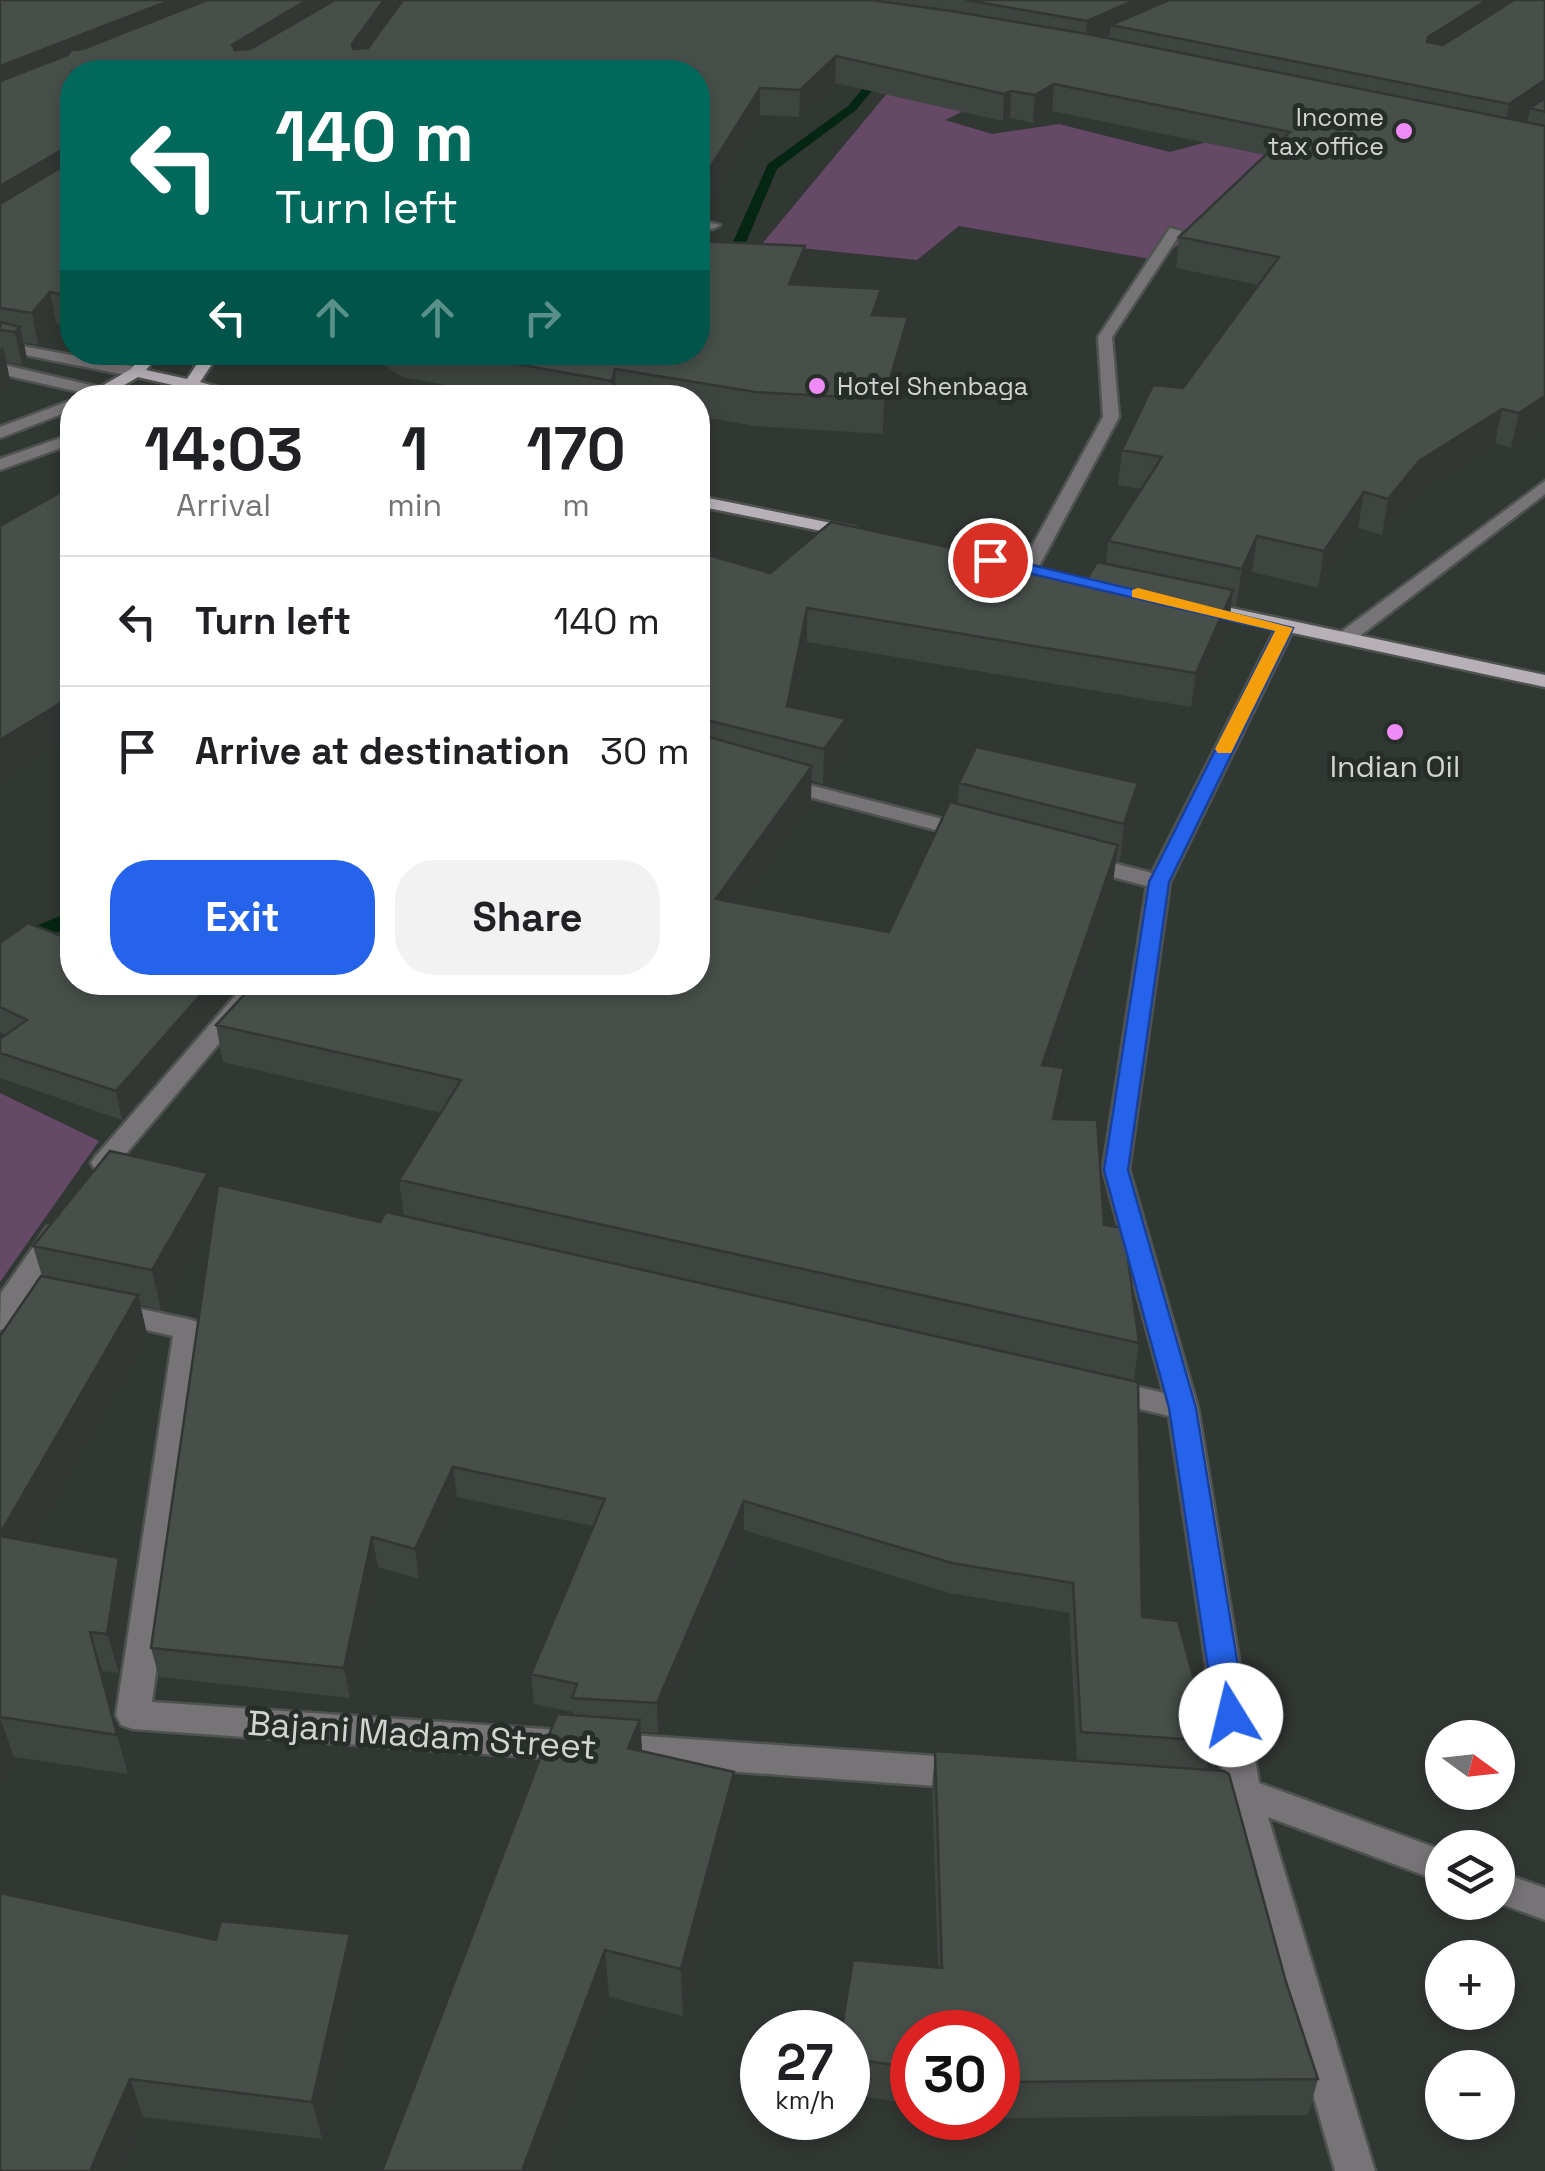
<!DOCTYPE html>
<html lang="en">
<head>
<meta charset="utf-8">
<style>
  :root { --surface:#fff; --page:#f2f2f2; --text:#202124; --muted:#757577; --line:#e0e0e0; --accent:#2563eb }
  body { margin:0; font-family:"Space Grotesk",sans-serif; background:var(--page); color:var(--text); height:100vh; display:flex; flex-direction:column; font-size:38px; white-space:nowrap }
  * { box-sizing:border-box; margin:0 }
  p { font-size:32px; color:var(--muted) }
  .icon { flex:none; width:55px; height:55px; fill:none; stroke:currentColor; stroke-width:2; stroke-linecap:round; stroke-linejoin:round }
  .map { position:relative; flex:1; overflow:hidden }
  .side { position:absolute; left:60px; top:385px; width:650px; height:610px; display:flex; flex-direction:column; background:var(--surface); border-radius:40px; box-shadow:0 5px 15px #0003 }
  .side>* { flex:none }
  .guide { position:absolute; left:60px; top:60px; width:650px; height:305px; border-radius:40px; box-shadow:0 5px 15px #0003; background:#00695c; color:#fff; overflow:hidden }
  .needle { width:65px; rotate:105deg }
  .buttons { position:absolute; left:1425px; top:1720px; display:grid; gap:20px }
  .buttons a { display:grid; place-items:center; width:90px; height:90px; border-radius:50%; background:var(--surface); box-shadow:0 5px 15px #0003; font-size:50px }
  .speed { position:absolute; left:740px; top:2010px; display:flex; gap:20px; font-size:50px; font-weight:700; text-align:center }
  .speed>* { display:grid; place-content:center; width:130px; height:130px; border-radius:50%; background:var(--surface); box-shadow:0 5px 15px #0003; line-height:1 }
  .speed small { font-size:25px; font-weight:400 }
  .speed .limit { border:15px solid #d22; background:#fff; color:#111 }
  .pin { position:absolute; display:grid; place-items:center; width:85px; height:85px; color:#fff; margin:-42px; border:5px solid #fff; border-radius:50%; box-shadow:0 2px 10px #0007 }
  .me { position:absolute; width:110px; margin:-55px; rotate:351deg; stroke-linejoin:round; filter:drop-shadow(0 0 8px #0008) }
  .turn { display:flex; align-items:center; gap:35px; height:210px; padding:0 50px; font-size:45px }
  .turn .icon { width:130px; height:130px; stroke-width:2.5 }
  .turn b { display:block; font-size:70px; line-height:85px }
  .lanes { display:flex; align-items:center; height:95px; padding:0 50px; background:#0003; justify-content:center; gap:50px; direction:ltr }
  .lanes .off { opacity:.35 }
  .eta { display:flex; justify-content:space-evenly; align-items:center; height:170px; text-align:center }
  .eta b { font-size:60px; font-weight:700; line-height:70px }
  .cta { display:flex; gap:20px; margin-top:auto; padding:20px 50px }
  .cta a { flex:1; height:115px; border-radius:40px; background:var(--accent); color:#fff; font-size:40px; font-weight:700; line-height:115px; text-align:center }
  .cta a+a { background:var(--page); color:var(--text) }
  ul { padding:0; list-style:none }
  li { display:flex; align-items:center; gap:30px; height:130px; padding:0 50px; border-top:2px solid var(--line) }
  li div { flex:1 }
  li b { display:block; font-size:38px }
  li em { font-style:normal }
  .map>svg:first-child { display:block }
  .green { fill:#654967 }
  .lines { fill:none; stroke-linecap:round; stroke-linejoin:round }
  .stream { fill:#052612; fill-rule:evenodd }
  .minor-casing { stroke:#4e5350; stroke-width:5 }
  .major-casing { stroke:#4e5350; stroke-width:5 }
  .minor { fill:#777477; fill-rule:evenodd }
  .major { fill:#b7b1b7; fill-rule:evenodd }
  .wall { fill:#3e4440; fill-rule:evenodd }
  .shaded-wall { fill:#323734 }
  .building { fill:#484f4a; stroke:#323734; stroke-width:2.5 }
  .route { fill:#2563eb; stroke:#184099; stroke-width:2.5 }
  .slow { fill:#f59e0b }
  .poi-dot { fill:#ef8bf7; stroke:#272d29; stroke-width:4 }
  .labels { text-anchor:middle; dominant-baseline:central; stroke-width:10; stroke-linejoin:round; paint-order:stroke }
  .far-poi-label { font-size:25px; fill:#d1d5d2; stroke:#272d29; text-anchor:end }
  .poi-label { font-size:30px; fill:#d1d5d2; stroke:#272d29 }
  .near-street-label { font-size:35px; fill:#d1d5d2; stroke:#272d29 }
</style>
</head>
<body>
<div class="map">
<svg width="1545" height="2171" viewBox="0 0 1545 2171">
  <rect width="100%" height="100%" fill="#313733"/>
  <!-- green -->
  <path class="green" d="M904,73L1007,90L945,120L992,134L1059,124L1170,152L1233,135L1468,185L1218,218L1156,260L959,226L917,260L762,244Z
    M0,1093L99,1141L0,1282Z"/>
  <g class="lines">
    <!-- stream -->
    <path class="stream" d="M884,63L894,65L856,110L777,169L733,273L721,276L719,273L768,164L848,106Z
      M72,911V926L0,956V941Z"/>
    <!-- minor casing -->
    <g class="minor-casing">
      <path id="minor" d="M698,220L720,225L713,229L698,228Z
        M1170,228L1182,231L1112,337L1119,417L1038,568L1029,573L1023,572L1020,568L1103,417L1098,337Z
        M0,342L136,367L144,372L136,377L0,350Z
        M0,364L107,389L110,392L102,397L0,374Z
        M72,400V410L0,438V427Z
        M72,434V444L0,470V459Z
        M1545,481V494L1352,642H1338V634Z
        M1285,622L1294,628L1170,882L1129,1169L1198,1408L1259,1783L1442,1850V1882L1268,1817L1375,2171H1335L1230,1806L1187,1800L1182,1789L1187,1778L1199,1774L1223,1776L1169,1416L1094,1398L1089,1390L1094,1382L1104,1379L1164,1393L1103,1169L1147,886L1074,867L1071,862L1082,855L1152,873L1276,628Z
        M782,778L978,828L981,833L970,839L775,788L772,784Z
        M247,982H271L113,1169H95L91,1163L95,1157Z
        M57,1224L67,1227L71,1233L36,1287L69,1295L73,1302L69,1309L59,1312L24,1305L10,1327L0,1330L1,1293L47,1227Z
        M113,1303L188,1319L198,1322L202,1329L152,1702L965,1758L977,1762L982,1773L977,1784L965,1788L133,1729L121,1725L116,1715L173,1336L103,1320L99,1313L103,1306Z
        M1498,1871L1545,1888V1920L1496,1902Z"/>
    </g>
    <!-- major casing -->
    <g class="major-casing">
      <path id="major" d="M145,352H161L146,370L187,379L205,352H220L200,382L255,398H226L192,390L180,398H161L177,386L138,377L107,395H97V389L131,369Z
        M698,496L856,528L865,533L856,538L698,506Z
        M1198,601L1545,675V687L1191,611L1189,607Z"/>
    </g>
    <!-- minor -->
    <use href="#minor" class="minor"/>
    <!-- major -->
    <use href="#major" class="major"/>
  </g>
  <!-- wall -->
  <path class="wall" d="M0,0H397L398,7L403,0H1545V425L1511,448L1495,443L1413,496L1382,535L1358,528L1318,588L1252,572L1236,606L1231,605L1229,623L1191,707L807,642L794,708L845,754L823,784L811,781V802L740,903L889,932L958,804L959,783L1134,819L1120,861L1116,860L1113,881L1051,1066L1064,1068L1057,1119L1104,1225L1139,1343L1134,1381L1142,1617L1211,1741L1206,1770L1286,1982L1318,2079L1308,2115L1007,2118L998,2117V2032H912V2104L848,2094V2032L938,1968L932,1789L935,1751L1077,1761L1069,1613L949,1593L744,1530L658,1733L641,1732L642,1751L734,1772V1821L683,2016L609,1997L573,1712L534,1704L531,1674L593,1526L457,1497L419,1579L378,1567L350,1698L159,1677L151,1648L213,1217L161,1310L140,1305L147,1334L30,1542L119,1558L130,1598L119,1673L102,1671L128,1774L14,1757L0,1787V1336L42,1276L33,1246L208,1173L215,1207L380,1222L404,1216L399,1180L441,1113L223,1062L216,1025L698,982V552L770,573L1088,577L1106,564L1108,541L1141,489L1118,485L1122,450L1183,388L1259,285L1176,268L1179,237L1265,155L1052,111L1033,123L1010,118L1003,121L835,83L799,117L760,115L700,217H698V72H72V327L56,323L38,345L24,343L27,359L22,365L6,362L10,380L0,392ZM1529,114L1527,123L1519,121Z
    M805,277L801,285L880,315L907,350L883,434L755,426L698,416V398H517L402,377L364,352H698Z
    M0,943L210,1019L122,1120L0,1078V1039L6,1035L0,1032Z
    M350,1934L359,1973L322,2139L143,2117L120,2171H0L216,1940Z"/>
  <!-- shaded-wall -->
  <path class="shaded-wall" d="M171,0H237L0,95V66Z
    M307,0H379L235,71L232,45Z
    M384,0H397L398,8L355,70L352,44Z
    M1135,0H1189L1111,25L1110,35L1085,46L1087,21Z
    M1487,0H1521L1424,63L1428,37Z
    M836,56L835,83L799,117L800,90Z
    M1545,80V103L1530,108L1529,114L1504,132L1509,104Z
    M1054,84L1052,111L1033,123L1035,95Z
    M760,88V115L700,217H698V187Z
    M1011,91L1010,118L1003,121L1004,94Z
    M65,148L70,177L0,220V186Z
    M805,246V277L789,316V284Z
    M881,289L880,321L872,315Z
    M50,292L56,323L38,345L32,313Z
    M72,293V315L69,296Z
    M908,317L907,350L883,434L884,399Z
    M20,327L27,359L22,365L15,332Z
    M3,347L10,380L0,392V350Z
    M615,369L616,398H613L612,381Z
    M1545,396V425L1511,448L1519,413Z
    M1502,409L1495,443L1413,496L1382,535L1388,499L1419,461Z
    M1364,492L1358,528L1318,588L1324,551Z
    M1257,536L1252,572L1236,606L1242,569Z
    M1233,590L1229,623L1191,707L1196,673Z
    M807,608V642L787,741V706Z
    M72,696V735L0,780V740Z
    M846,719L845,754L823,784L824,749Z
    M812,766L811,802L717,936L716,899Z
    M1138,783L1134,819L1120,861L1124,824Z
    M1118,845L1113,881L1038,1103L1042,1065Z
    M204,991L210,1019L122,1120L116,1091Z
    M1064,1068L1060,1106L1049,1157L1053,1119Z
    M208,1173L216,1212L161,1310L152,1270Z
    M138,1295L147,1334L12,1576L0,1540V1534Z
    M453,1467L457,1497L419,1579L415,1549Z
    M744,1501V1530L658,1733L657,1703Z
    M372,1537L378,1567L350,1698L344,1668Z
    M119,1558L130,1598L119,1673L107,1634Z
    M90,1632L102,1671L128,1774L117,1735Z
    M0,1718L14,1757L0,1787Z
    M640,1720L643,1769L628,1748Z
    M734,1772V1821L683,2016L681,1969Z
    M350,1934L359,1973L322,2139L312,2102Z
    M605,1950L609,1997L545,2171H522Z
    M130,2079L143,2117L120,2171H90Z"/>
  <!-- building -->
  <path class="building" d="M0,0H171L0,66Z
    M207,0H307L232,45L235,50L250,49L335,0H384L352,44L353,49L368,48L403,0H871L951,11L1087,34L1545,126V396L1519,413L1502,409L1419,461L1388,499L1364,492L1324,551L1257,536L1242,569L1108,541L1162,457L1122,450L1153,385L1183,388L1279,257L1179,237L1290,132L1054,84L1035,95L1011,91L1004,94L836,56L800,90L760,88L698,187V72H471L475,67L464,72H72V293L69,296L50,292L32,313L0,308V204L68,163L69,149L65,148L0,186V81L68,55L71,50L83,49Z
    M966,0H1135L1087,21Z
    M1169,0H1487L1428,37L1427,42L1443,45L1514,0H1545V80L1509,104L1111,25Z
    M1545,98V112L1530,108Z
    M698,241L805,246L789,284L881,289L872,315L908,317L884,399L755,392L615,369L612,381L449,352H698Z
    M0,322L20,327L15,332L0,330Z
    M72,486V696L0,740V526Z
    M831,522L1088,577L1097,562L1233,590L1196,673L807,608L787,706L846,719L824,749L698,718V552L770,573Z
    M698,734L812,766L716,899L889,932L950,802L1118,845L1042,1065L1064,1068L1053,1119L1097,1120L1104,1225L1124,1228L1139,1343L399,1180L461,1080L216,1025L256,982H698Z
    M976,747L1138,783L1124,824L959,783Z
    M28,923L72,940V982H182L204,991L116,1091L0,1053V1039L27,1020L0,1007V943Z
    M110,1151L208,1173L152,1270L33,1246Z
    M218,1185L380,1222L386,1212L1138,1382L1142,1617L1178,1621L1211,1741L1081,1732L1073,1583L952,1563L744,1501L657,1703L572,1698L577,1684L531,1674L605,1499L453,1467L415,1549L372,1537L344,1668L151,1648Z
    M41,1276L138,1295L0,1534V1336Z
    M0,1536L119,1558L107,1634L90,1632L117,1735L0,1717Z
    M557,1714L640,1720L628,1748L734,1772L681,1969L605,1950L522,2171H382Z
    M935,1751L1224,1771L1229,1774L1286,1982L1318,2079L1012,2082L998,2080V2032H912V2068L848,2058V2032H841L853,1960L942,1968Z
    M0,1893L216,1940L221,1921L350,1934L312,2102L130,2079L90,2171H0Z"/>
  <!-- route -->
  <path class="route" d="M990,555L1293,628L1169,882L1128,1170L1196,1408L1246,1715L1242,1724L1231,1728L1220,1724L1215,1715L1169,1408L1104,1170L1149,882L1275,631L985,563L982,560Z"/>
  <!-- slow -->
  <path class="slow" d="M1138,588L1293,628L1231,753H1218L1215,749L1275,631L1132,597V590Z"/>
  <!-- markers -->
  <g class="poi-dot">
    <circle cx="1404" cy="131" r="10"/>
    <circle cx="817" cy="386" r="10"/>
    <circle cx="1395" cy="732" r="10"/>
  </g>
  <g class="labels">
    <!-- far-poi labels -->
    <g class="far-poi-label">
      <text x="1384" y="117">Income<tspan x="1384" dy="29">tax office</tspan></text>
      <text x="837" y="386" text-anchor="start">Hotel Shenbaga</text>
    </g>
    <!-- poi labels -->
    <g class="poi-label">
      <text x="1395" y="766">Indian Oil</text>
    </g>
    <!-- near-street labels -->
    <g class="near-street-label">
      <text transform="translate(422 1735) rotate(4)">Bajani Madam Street</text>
    </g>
  </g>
</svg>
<div class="buttons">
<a><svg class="needle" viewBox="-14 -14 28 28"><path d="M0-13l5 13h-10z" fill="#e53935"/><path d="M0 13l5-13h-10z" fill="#757577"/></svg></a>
<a><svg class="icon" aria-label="layers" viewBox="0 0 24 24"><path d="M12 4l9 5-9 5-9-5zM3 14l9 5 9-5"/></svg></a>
<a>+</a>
<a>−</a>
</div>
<div class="speed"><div>27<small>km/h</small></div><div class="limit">30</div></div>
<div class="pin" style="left:990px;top:560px;background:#d93025"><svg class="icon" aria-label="arrive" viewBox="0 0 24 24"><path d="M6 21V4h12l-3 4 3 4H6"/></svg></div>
<svg class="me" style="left:1231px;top:1715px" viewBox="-20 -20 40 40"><circle r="19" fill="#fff"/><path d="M0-13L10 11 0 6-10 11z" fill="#2563eb"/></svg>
<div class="guide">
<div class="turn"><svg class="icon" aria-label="left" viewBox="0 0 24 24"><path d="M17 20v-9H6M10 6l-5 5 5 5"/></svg><div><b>140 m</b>Turn left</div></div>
<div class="lanes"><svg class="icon" aria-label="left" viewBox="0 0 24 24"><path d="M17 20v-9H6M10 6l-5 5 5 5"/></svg><svg class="icon off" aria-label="ahead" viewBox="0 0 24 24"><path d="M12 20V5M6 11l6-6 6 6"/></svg><svg class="icon off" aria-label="ahead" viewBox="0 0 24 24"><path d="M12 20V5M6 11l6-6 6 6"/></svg><svg class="icon off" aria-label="right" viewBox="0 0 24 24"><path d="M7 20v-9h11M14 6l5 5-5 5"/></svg></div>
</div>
<section class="side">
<div class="eta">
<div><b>14:03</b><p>Arrival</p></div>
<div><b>1</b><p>min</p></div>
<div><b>170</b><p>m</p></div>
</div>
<ul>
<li><svg class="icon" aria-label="left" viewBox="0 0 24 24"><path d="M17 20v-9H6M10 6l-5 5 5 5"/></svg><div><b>Turn left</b></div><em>140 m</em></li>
<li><svg class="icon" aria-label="arrive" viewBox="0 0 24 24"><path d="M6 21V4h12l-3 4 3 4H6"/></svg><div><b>Arrive at destination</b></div><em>30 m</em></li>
</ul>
<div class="cta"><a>Exit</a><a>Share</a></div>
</section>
</div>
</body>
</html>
